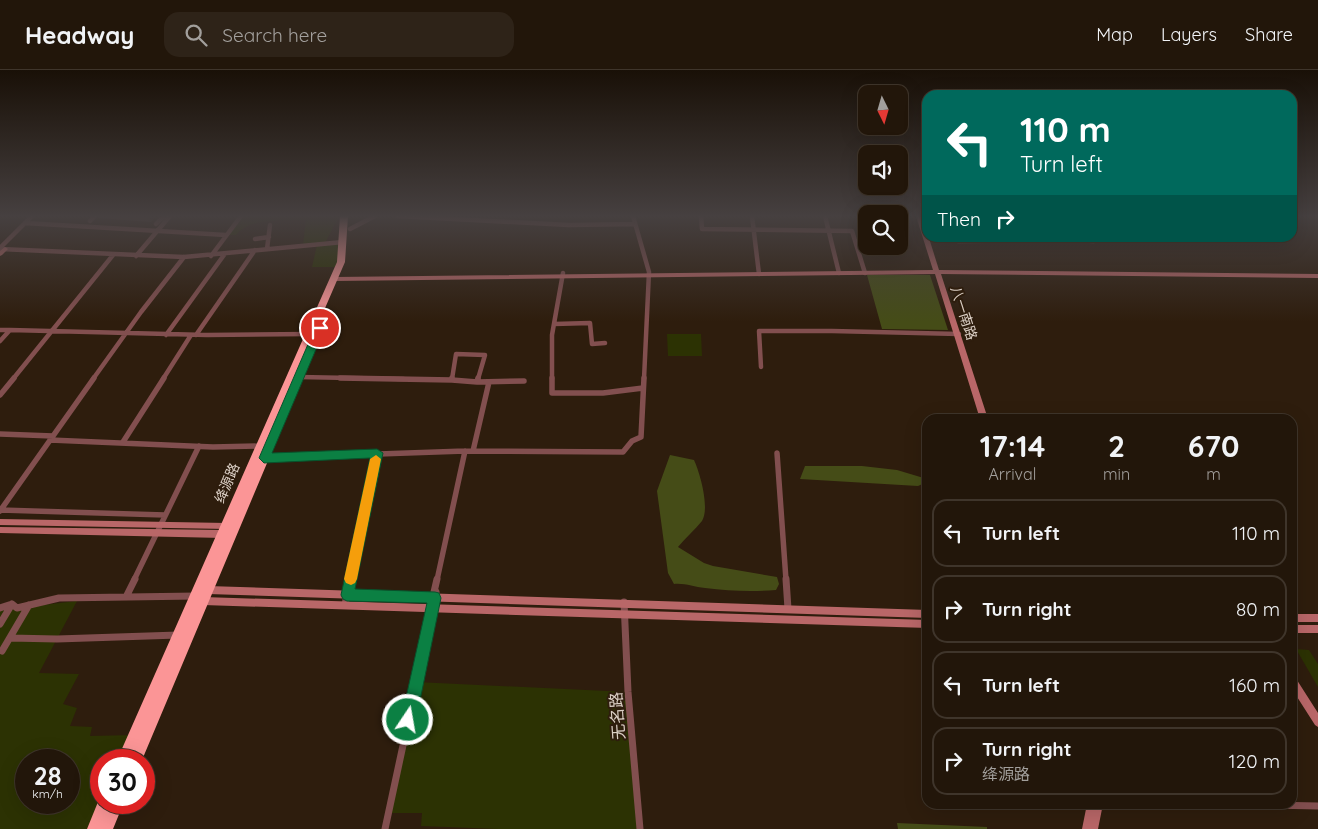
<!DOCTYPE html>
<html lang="en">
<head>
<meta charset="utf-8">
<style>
  :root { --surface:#22160a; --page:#2e2318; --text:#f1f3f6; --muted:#a29f9c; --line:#3f352b }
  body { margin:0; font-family:Quicksand,"Noto Sans SC",sans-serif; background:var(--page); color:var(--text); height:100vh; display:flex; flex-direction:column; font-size:19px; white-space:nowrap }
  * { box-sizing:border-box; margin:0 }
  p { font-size:16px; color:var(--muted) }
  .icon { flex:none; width:28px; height:28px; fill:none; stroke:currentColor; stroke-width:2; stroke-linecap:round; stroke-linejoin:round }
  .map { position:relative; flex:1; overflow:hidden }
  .side { position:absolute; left:922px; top:344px; width:375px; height:395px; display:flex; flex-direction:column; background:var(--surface); border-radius:15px; box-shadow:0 5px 20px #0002,0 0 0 1px var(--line) }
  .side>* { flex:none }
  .banner { position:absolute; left:922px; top:20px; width:375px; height:152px; border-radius:15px; box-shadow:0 5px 20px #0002,0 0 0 1px var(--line); background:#00695c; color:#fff; overflow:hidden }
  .needle { width:32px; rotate:175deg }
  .fabs { position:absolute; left:858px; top:15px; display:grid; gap:10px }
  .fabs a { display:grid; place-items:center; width:50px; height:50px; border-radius:10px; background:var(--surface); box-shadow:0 5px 20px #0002,0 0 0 1px var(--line); font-size:25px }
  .speed { position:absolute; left:15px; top:679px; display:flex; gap:10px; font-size:25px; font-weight:700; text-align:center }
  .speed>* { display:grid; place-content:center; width:65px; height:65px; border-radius:50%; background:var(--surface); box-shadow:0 5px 20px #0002,0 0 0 1px var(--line); line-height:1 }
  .speed small { font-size:12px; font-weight:400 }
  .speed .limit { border:8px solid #d22; background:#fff; color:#111 }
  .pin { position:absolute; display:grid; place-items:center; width:42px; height:42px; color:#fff; margin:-21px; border:2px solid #fff; border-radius:50%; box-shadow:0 1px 5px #0007 }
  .me { position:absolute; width:55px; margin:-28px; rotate:12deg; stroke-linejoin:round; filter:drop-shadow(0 0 4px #0008) }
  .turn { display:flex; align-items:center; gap:18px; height:105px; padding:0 15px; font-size:22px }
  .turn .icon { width:65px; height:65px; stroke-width:2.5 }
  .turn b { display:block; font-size:35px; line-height:42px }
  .then { display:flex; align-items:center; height:48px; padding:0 15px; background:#0003; gap:10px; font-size:19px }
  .eta { display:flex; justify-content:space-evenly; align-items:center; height:85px; text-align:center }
  .eta b { font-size:30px; font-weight:800; line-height:35px }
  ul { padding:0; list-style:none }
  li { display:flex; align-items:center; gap:15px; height:68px; margin:0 10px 8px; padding:0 5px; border:2px solid var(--line); border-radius:15px }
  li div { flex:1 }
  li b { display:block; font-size:19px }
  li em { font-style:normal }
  header { display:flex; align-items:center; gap:30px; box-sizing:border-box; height:70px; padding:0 25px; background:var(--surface); border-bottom:1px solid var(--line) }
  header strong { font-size:24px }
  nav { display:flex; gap:28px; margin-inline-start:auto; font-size:18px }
  .search { width:350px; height:45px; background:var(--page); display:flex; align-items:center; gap:12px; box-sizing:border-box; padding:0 18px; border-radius:15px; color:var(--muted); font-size:19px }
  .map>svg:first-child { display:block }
  .green { fill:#2c3203; fill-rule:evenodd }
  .forest { fill:#454c17 }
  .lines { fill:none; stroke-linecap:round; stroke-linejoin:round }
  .street-far2 { stroke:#824f4f; stroke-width:4.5 }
  .street-far1 { stroke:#824f4f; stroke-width:5.5 }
  .street { stroke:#824f4f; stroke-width:7 }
  .secondary { fill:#b96768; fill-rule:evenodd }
  .highway { fill:#fb9596; fill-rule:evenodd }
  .wall { fill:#4d3d2e }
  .shaded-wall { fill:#3f3225 }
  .route { fill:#0b8043; stroke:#07532c }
  .slow { fill:#f59e0b }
  .labels { text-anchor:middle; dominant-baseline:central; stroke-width:4; stroke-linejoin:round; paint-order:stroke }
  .street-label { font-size:14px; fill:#dbcfc5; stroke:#2e1d0d }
  .near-street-label { font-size:16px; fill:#dbcfc5; stroke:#2e1d0d }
</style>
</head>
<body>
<header>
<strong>Headway</strong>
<div class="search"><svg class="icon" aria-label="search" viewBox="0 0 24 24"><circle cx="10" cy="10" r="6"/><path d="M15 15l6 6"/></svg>Search here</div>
<nav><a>Map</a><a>Layers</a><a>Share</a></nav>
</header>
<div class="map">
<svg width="1318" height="759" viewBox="0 0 1318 759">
  <rect width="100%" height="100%" fill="#2e1d0d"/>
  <!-- green -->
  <path class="green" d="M241,146H339L325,173L343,172L339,197H312L317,175H303L306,150C285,151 249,147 236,165H226Z
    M667,264H701L702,286H668Z
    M77,531L39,603L79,604L63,634L77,638L70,656L92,657L90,666L135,665L124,690H101V732L94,759H0V540ZM26,690H69V732H26Z
    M1296,579L1309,580L1318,594V617Z
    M416,612L628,622L640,759H498L421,756L422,743H388Z"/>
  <!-- forest -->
  <path class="forest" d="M867,205H930L948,260L882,259Z
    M670,385L694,390C700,403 710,438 702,451C695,460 685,468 678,477L704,493L713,496L777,507L779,514L776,520C752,522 729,521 705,518C694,517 685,513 674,514L668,503L657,421Z
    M805,396H862L897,400L927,409V412L918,416L800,409Z
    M897,753L987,757V759H898Z"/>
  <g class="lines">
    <!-- street-far2 -->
    <path class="street-far2" d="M397,146L569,155L635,154
      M633,146L649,202L644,309
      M701,146L702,159L852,161L865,203
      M752,146L759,204
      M825,146L839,203
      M90,151L95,146
      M25,153L226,165
      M156,154L164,146
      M350,159L375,146
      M957,168L958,171L1072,170L1070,168
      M255,169L269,167
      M1072,170L1094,171
      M0,178L32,146
      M0,179L184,187L343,172
      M267,179L270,155
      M136,186L170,146
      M211,186L241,146
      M554,254L590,253L592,274L605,273
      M0,260H10L0,271
      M10,260L207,265L310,264
      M832,261L959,264
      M166,265L224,185
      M196,265L255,180
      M761,297L759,261H832
      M299,307L404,309
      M13,309L113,185
      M93,309L141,242L184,187
      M163,309L191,265
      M452,309L456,284L485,285L478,309
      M552,309V265L563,203"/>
    <!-- street-far1 -->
    <path class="street-far1" d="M340,308L452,310V308
      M478,308L477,312L524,311
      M552,308V323H603L643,318
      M452,310L477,312
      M0,325L14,308
      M0,364L53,366
      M50,370L213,377L261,376
      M123,372L164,308
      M473,381L489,312
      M777,383L786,510
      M264,388L465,381L623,382L632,371L641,367L644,308
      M0,440L165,445
      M0,441L94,308
      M134,510L199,376
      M350,510L377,383
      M437,510L465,381"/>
    <!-- street -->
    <path class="street" d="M786,509L788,539
      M434,522L437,509
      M127,525L135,509
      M624,532L628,622L640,759
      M345,535L350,509
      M0,538L12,534L17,538L59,528L196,526
      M0,554L12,534
      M10,568L57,569L178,565
      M2,581L29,535
      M1222,734L1318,736
      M385,759L436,522"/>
    <!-- secondary -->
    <path class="secondary" d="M916,146H922L928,164V168H929L939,200L1318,204V208L941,204L988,349H980L935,204L334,211L331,209L334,207L933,200Z
      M5,177L8,179L2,185L0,186V181Z
      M0,449L227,453L230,454L231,456L230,458L227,459L0,455Z
      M0,457L223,460L226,462L227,464L226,466L223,468L0,463Z
      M208,516L928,540V548L208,524L205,523L204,520L205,517Z
      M203,527L928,550V558L203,535L200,534L199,531L200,528Z
      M1292,544H1318V552H1292Z
      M1292,555H1318V563H1292Z
      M1292,606L1295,607L1318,643V657L1315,655L1292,619Z
      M1087,734H1103L1098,759H1082Z"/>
    <!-- highway -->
    <path class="highway" d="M340,146H348L345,192L306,282H312L313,284L142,690H117L337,192Z
      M100,727L101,732H124L113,759H87Z"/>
  </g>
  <!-- wall -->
  <path class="wall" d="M97,146H154L155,147L151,152L98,148Z"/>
  <!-- shaded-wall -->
  <path class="shaded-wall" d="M147,146H154L155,147L151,152Z"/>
  <!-- sky -->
  <linearGradient id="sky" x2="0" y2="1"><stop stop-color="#191007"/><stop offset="0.58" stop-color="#464040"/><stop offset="1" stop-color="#464040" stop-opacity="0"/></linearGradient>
  <rect width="1318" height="252" fill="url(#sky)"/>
  <!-- route -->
  <path class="route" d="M320,255L325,258L272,383L377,379L383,383L355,519L435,522L439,523L441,528L416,650L413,655L408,657L403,655L401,650L427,533L347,531L343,529L341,525L370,388L264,393L259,388L315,258Z"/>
  <!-- slow -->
  <path class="slow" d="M376,385L381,389L357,509L355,513L351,515L346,513L344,509L370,389Z"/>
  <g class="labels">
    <!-- street labels -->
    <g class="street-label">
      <text transform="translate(964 243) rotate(72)">八一南路</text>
      <text transform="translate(227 413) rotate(-67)">绛源路</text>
    </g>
    <!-- near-street labels -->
    <g class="near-street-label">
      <text transform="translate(617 646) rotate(-94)">无名路</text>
    </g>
  </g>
</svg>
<div class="fabs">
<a><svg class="needle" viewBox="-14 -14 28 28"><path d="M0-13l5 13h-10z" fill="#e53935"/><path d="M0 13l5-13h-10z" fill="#a29f9c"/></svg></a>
<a><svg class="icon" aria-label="sound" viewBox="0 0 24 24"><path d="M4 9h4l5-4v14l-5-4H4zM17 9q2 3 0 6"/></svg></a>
<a><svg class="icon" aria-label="search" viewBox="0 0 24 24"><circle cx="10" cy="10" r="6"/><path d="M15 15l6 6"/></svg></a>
</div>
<div class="speed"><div>28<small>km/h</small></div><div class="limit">30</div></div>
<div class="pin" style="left:320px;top:258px;background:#d93025"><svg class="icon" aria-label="arrive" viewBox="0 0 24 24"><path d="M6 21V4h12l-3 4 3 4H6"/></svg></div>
<svg class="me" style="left:408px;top:650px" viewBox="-20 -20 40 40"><circle r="17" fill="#0b8043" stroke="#fff" stroke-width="3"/><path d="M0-11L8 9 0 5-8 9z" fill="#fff"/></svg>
<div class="banner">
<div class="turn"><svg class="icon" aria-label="left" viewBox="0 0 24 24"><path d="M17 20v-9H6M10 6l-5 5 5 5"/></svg><div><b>110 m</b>Turn left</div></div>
<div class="then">Then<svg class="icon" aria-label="right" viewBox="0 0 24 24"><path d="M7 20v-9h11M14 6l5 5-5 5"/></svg></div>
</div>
<section class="side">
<div class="eta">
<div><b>17:14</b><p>Arrival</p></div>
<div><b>2</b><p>min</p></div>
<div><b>670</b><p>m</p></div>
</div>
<ul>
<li><svg class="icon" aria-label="left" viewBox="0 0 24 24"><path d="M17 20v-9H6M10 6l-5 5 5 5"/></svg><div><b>Turn left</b></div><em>110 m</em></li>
<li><svg class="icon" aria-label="right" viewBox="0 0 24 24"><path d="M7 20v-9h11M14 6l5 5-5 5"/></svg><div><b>Turn right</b></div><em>80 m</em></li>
<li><svg class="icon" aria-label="left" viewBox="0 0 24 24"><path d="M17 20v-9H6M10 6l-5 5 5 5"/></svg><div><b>Turn left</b></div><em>160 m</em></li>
<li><svg class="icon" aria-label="right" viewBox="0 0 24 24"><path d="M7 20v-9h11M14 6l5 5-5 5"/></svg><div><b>Turn right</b><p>绛源路</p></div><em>120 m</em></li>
</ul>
</section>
</div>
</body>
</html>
